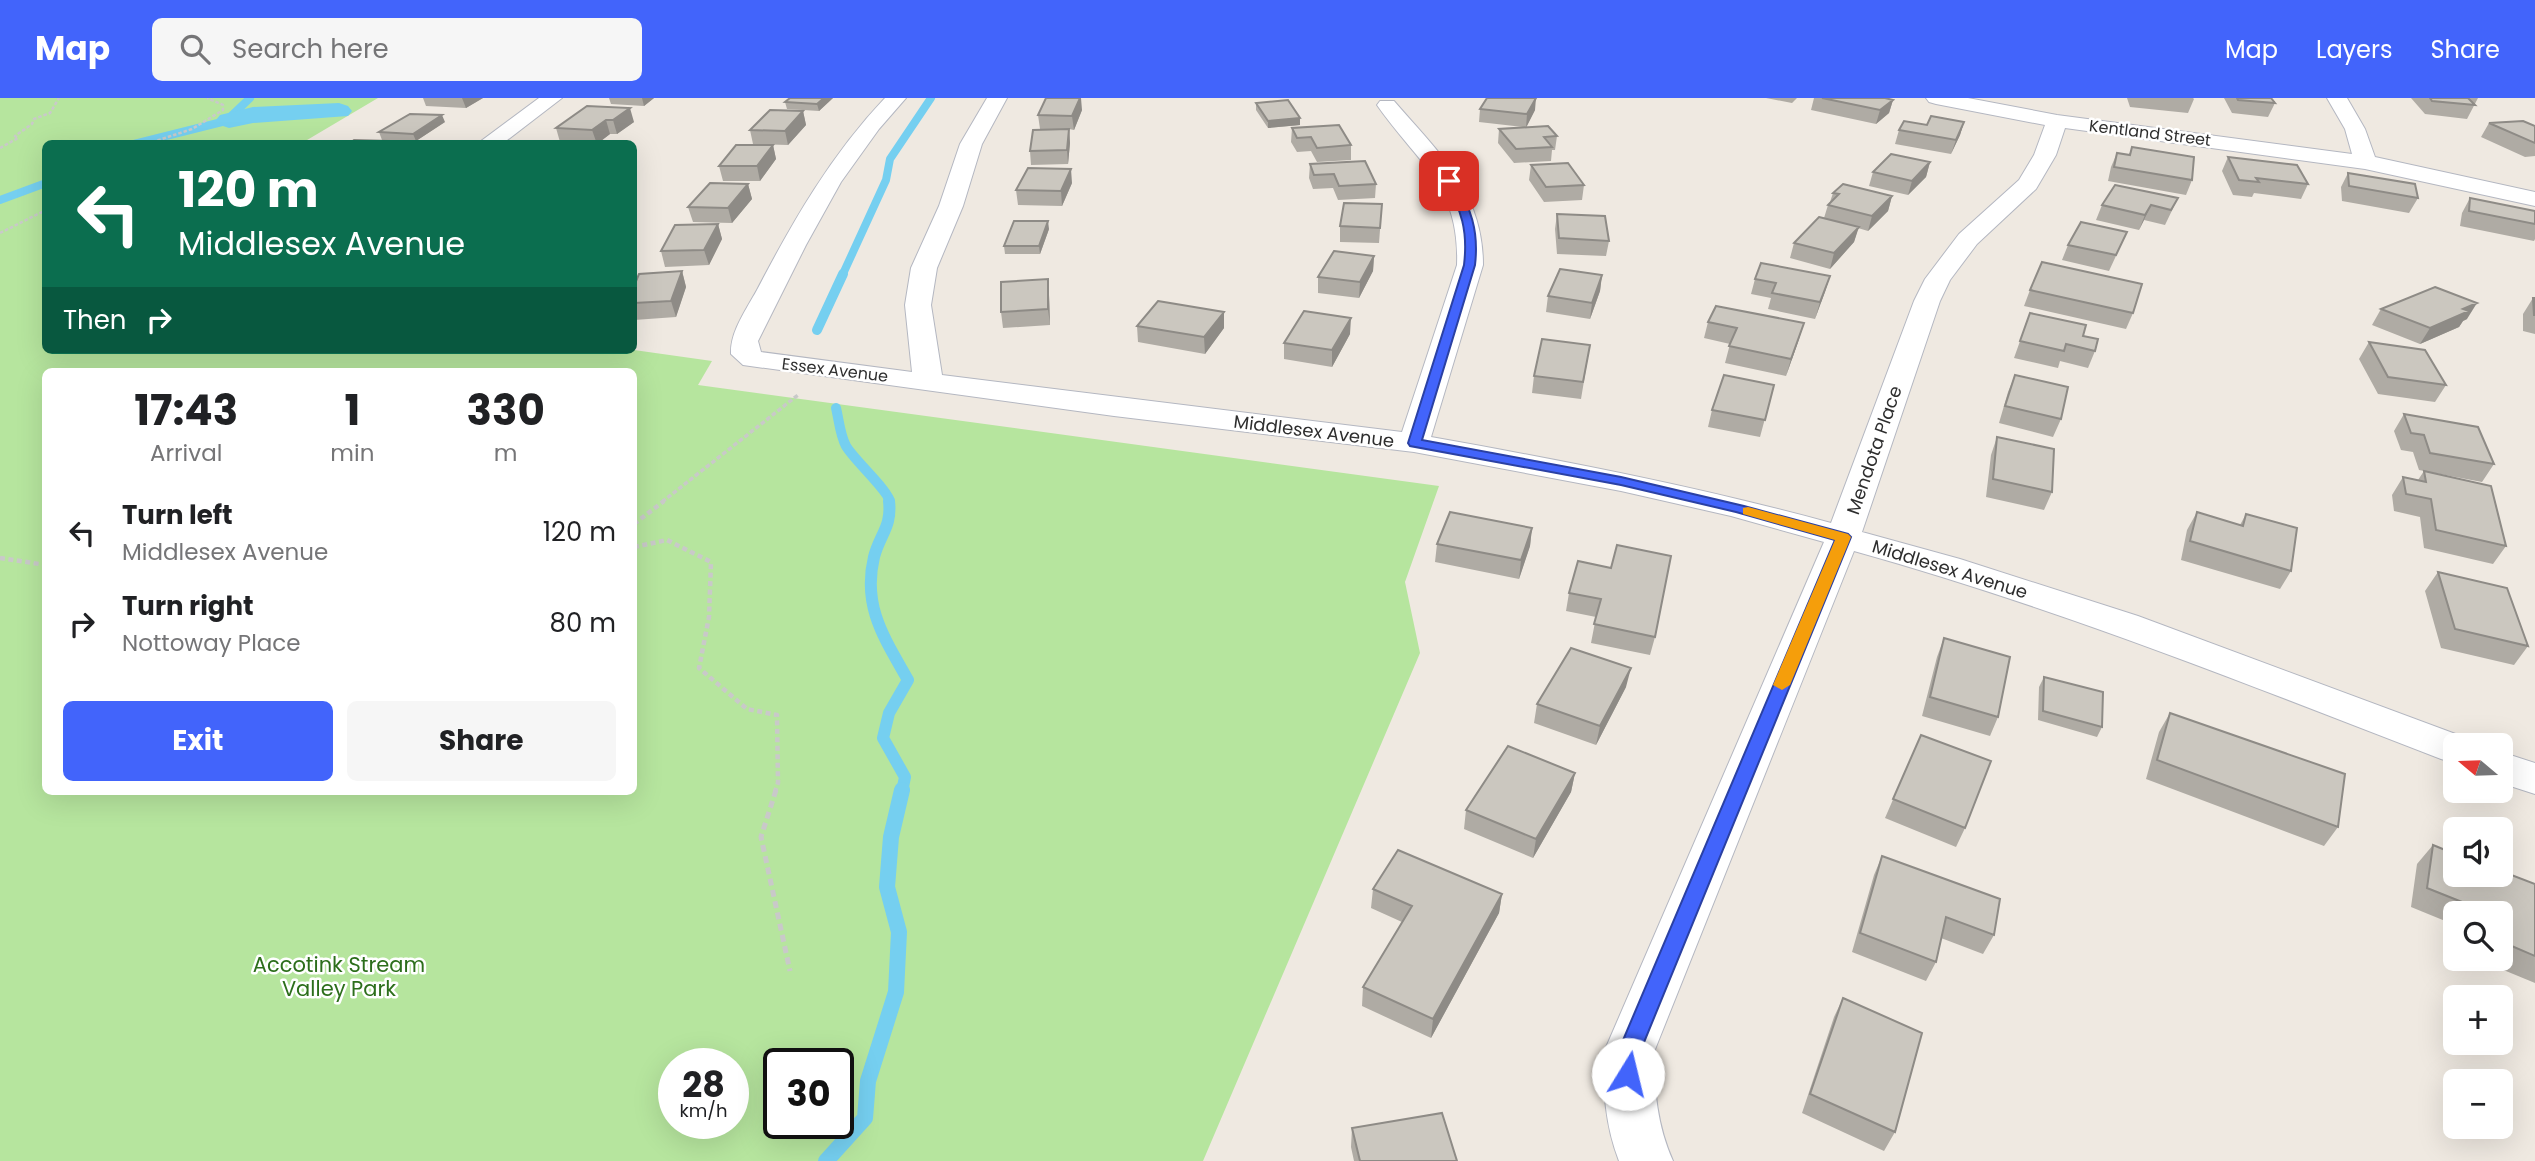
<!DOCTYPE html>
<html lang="en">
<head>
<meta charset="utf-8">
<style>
  :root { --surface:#fff; --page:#f6f6f6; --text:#202124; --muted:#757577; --accent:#4264fb }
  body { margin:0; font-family:Poppins,sans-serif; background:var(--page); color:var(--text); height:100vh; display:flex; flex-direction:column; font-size:26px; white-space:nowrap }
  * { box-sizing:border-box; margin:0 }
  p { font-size:23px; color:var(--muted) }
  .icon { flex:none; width:38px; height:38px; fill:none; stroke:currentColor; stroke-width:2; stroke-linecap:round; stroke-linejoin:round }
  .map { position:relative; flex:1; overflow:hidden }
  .details { position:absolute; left:42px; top:270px; width:595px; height:427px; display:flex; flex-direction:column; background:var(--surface); border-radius:10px; box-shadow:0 7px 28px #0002 }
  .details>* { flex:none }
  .guide { position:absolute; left:42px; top:42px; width:595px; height:214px; border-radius:10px; box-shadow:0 7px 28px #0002; background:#0b6e4f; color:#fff; overflow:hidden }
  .needle { width:46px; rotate:289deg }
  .tools { position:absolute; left:2443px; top:635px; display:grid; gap:14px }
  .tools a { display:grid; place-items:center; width:70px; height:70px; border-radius:10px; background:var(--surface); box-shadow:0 7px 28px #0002; font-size:35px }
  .speed { position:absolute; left:658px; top:950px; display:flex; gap:14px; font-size:35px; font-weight:700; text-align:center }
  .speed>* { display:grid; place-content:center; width:91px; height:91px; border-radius:50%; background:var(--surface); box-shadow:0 7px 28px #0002; line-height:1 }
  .speed small { font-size:18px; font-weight:400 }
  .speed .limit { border:4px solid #111; border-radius:10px; background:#fff; color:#111 }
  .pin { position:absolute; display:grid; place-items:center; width:60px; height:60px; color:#fff; margin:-30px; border-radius:14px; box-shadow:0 4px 10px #0006 }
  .me { position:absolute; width:77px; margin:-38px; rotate:9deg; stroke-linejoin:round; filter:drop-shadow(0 0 5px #0008) }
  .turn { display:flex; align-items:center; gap:24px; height:147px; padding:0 21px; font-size:32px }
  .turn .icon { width:91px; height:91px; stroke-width:2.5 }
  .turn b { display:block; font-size:49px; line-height:60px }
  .then { display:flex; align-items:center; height:66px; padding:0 21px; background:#0003; gap:14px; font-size:26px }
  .eta { display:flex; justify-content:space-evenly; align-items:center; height:119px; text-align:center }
  .eta b { font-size:42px; font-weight:700; line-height:49px }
  .cta { display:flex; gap:14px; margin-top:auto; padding:14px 21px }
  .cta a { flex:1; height:80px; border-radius:10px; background:var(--accent); color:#fff; font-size:28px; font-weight:700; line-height:80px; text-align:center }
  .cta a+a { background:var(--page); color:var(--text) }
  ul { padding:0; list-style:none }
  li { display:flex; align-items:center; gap:21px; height:91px; padding:0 21px }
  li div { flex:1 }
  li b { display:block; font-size:26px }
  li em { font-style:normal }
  header { display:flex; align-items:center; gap:42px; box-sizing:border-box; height:98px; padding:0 35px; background:var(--accent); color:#fff }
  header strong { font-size:33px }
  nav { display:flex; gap:38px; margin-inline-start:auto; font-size:24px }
  .search { width:490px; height:63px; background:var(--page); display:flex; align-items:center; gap:18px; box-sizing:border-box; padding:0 24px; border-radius:10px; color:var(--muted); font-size:26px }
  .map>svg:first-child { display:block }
  .green { fill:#b6e59e; fill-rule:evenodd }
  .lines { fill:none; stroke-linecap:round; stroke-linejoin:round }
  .stream-far3 { stroke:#75cff0; stroke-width:8 }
  .stream-far2 { stroke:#75cff0; stroke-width:10 }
  .stream-far1 { stroke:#75cff0; stroke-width:12 }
  .stream { stroke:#75cff0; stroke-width:16 }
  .canal { fill:#75cff0; fill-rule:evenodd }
  .minor-casing { stroke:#b4b7c1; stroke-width:2 }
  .path-far3 { stroke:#c9c9c9; stroke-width:2.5; stroke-dasharray:3.5 2; stroke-linecap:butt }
  .path-far2 { stroke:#c9c9c9; stroke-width:3.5; stroke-dasharray:4.5 2.5; stroke-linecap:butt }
  .path-far1 { stroke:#c9c9c9; stroke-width:4.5; stroke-dasharray:5 3.5; stroke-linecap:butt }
  .path { stroke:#c9c9c9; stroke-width:5; stroke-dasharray:7 4.5; stroke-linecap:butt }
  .minor { fill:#fff; fill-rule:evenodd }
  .wall { fill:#afaba4 }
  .shaded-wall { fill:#8e8b86 }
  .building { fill:#cbc7bf; stroke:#8e8b86; stroke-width:2 }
  .route { fill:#4264fb; stroke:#2b41a3; stroke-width:2 }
  .slow { fill:#f59e0b }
  .labels { text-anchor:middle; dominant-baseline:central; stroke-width:5; stroke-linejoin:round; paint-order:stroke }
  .far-street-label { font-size:16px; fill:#2e2e2e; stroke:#fff }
  .street-label { font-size:18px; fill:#2e2e2e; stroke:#fff }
  .near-park-label { font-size:21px; fill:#2c6e1b; stroke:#fff }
</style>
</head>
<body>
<header>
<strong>Map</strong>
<div class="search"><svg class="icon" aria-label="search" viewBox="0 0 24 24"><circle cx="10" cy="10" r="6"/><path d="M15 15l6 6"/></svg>Search here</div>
<nav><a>Map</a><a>Layers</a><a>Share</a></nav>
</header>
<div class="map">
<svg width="2535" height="1063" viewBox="0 0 2535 1063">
  <rect width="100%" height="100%" fill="#efe9e1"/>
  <!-- green -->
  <path class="green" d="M0,0H378L302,45L46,46V252H634L712,263L698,287L1439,388L1405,484L1420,555L1203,1063H0ZM46,273H634V693H46ZM674,966H733V1026H674ZM779,966H838V1026H779Z"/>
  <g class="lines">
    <!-- stream-far3 -->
    <path class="stream-far3" d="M134,46L226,23L250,0
      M0,102L46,85
      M842,178L886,82L890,61L931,0"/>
    <!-- stream-far2 -->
    <path class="stream-far2" d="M817,232L843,176
      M836,310C839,322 840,337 846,348C854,362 889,393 890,404"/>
    <!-- stream-far1 -->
    <path class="stream-far1" d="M889,403C892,429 880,436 874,459C862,509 885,541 908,582L889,615L883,640L905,679L902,694"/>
    <!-- stream -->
    <path class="stream" d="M826,1063L865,1020L868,983L896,894L899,834L887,789L891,739L902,692"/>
    <!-- canal -->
    <path class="canal" d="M339,5L348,8L352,13L348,18L253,25L229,30L220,27L216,22L220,17L253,9Z"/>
    <!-- minor casing -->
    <g class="minor-casing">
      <path id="minor" d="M539,0H562L502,46H477Z
        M885,0H906L879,31L841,84L806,147L758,243L761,254L912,274L905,207L911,170L939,108L960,46L987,0H1007L982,46L963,108L937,170L931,207L942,277L1402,334L1457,167C1460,87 1418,66 1377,7L1380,3H1394C1439,55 1483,94 1483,167L1431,339C1566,363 1699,389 1831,425L1914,203L1925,181L1959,136L2019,82L2034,57L2045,27L1936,6L1929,4L1926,0H1968L2057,17L2352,56L2345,31L2327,0H2347L2365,31L2375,59L2535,94V108L2365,71L2065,30L2056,57L2036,91L1977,146L1950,182L1940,203L1862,434L1960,461L2138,518L2469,641L2473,648H2455V665L2441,661C2247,586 2055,509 1854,453L1654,954C1654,992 1657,1027 1673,1063H1619C1605,1027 1603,992 1604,954L1824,444L1731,418L1621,393L1414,354L1114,318L743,267L731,256C730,234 746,212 757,192C793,123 831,57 885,0Z
        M2501,654L2535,665V696L2501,685Z"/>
    </g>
    <!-- path-far3 -->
    <path class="path-far3" d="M147,46L192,31L223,12V7L207,0
      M0,50L18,40L15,38L32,26L34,21L50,15L59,0
      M0,135L46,112"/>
    <!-- path-far2 -->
    <path class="path-far2" d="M662,404L798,297"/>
    <!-- path-far1 -->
    <path class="path-far1" d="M634,426L664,403
      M634,449L667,442L711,464L709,519L699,570L747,611L777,617L778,685L775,694
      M0,460L46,467"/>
    <!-- path -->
    <path class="path" d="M776,692L761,739L790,873"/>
    <!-- minor -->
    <use href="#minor" class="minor"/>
  </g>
  <!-- wall -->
  <path class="wall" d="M423,0H483L466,10L426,8Z
    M609,0H654L644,8L611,6Z
    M790,0H833L819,13L787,11L785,4Z
    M1766,0H1797L1792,5Z
    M1814,0H1885L1893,2L1889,15L1876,26L1811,12Z
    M2127,0H2193L2194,1L2188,15L2130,9Z
    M2224,0H2271L2275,5L2268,19L2232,15Z
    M2411,0H2478L2467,21L2425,16Z
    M1256,5L1300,27L1268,30L1256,12Z
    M587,8L634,24L617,36H610L597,46L560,44L556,30Z
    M1480,11L1535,12L1526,29L1557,38L1555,52H1552L1551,63L1514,65L1498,45L1499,31L1523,29L1479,24Z
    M1082,12L1074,32L1069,31L1070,45L1068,66L1031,67L1030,53L1051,31H1040L1038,17Z
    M803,13L806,27L788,47L753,46L750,32Z
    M445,24L416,43L382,42L379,34Z
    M1964,24L1960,37L1951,56L1895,46L1899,32Z
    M2489,25L2535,28V58L2525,59L2481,39Z
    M1292,30L1351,47V62L1317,64L1311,53L1297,54L1291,44Z
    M773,47L776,61L760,83H723L719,68Z
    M2132,49L2192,82L2186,97L2108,83L2111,69L2117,55L2129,57Z
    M2228,59L2308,86L2301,101L2254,95L2252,99L2233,97L2222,73Z
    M1930,64L1926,79L1908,97L1869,88L1873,74Z
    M1310,66L1376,86L1375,100L1338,102L1333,90L1313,91L1309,80Z
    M1531,67L1584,87L1582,102L1544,104L1529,82Z
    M2348,75L2418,100L2409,115L2342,103L2341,89Z
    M1072,85L1062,108L1018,107L1016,92Z
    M748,86L752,101L732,125L693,124L688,109Z
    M1833,95L1892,98L1888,113L1868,133L1858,130L1854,144L1830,171L1790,160L1794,145L1824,120L1828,107L1830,104Z
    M2178,100L2165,127L2144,122L2139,132L2096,122L2102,107Z
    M2470,100L2535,113V141L2534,143L2460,128L2462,115Z
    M1382,106L1379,145L1340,144V128Z
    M1557,116L1609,143L1606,158L1557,156L1555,131Z
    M718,126L722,141L709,167L665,169L661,153Z
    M1049,131L1040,156H1005L1004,148Z
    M2127,134L2109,173L2062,162L2068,147Z
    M1374,158L1373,173L1359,200L1318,195V179Z
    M682,173L686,189L676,219L634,222V188Z
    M1602,177L1600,193L1590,221L1546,214L1548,198Z
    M1830,178L1815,221L1768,211L1771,200L1751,196L1755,181Z
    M2030,192L2133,215L2126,231L2024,208Z
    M1049,197L1050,227L1003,230L1001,214Z
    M2533,200H2535V236L2523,233V216Z
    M2381,211L2467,221L2463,223L2459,229L2420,246L2372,227Z
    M2030,215L2083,238L2095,253L2088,270L2060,263L2058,270L2014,260Z
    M1708,224L1799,241L1786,278L1725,265L1730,246L1704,240Z
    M1137,228L1224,230L1205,256L1138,244Z
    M1350,236L1332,269L1284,261V245Z
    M2369,244L2446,287L2435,304L2378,296L2359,261Z
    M1590,247L1581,301L1532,295L1534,278Z
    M2015,277L2061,321L2053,339L1999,325L2008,294Z
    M1774,287L1760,339L1708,329L1712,312Z
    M2404,316L2494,366L2482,384L2419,372L2413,354L2401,352L2394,333Z
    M1997,339L2052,394L2044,412L1986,399L1991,357Z
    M2424,373L2506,448L2493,466L2424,450L2420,419L2394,413L2392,397L2403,379L2418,382Z
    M2197,414L2240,427L2246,416L2291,473L2280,491L2181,462L2187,432Z
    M1532,430L1530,448L1519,481L1435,464L1437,446Z
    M1578,463L1655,539L1650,557L1591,545L1596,519L1566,513L1569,495Z
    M2438,474L2528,548L2514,567L2441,550L2425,493Z
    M1944,540L1998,619L1990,638L1922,618L1937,559Z
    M2044,579L2102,629L2097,639L2038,622L2039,589Z
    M1626,589L1596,647L1534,625L1537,606Z
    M2170,615L2338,729L2324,748L2146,681L2159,634Z
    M1921,637L1965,730L1956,749L1885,720Z
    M1575,675L1571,694L1533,760L1464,731L1466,712Z
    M2433,747L2535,786V885L2489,866V861H2501V816H2455V827L2411,809L2417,766Z
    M1882,758L1994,837L1983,856L1941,840L1936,864L1926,883L1852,854L1874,777Z
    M1373,791L1502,796L1499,815L1431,940L1362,908L1363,889L1402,824L1371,810Z
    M1843,900L1895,1034L1884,1053L1802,1015L1834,919Z
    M1352,1030L1457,1063H1354L1351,1049Z"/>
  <!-- shaded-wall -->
  <path class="shaded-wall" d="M462,0H483L466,10Z
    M642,0H654L644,8Z
    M824,0H833L819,13L817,6Z
    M1080,0H1081L1082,12L1074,32L1072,18Z
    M1536,0L1535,12L1526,30L1527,16Z
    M1893,2L1889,15L1876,26L1880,12Z
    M630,10L634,24L617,36L613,22Z
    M803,13L806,27L788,47L785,33Z
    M442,17L445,24L416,43L413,36Z
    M1300,20V27L1268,30V23Z
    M606,22L610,36L597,46L592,32Z
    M1964,24L1960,37L1951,56L1956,42Z
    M1069,31L1070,45L1068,66L1067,52Z
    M773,47L776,61L760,83L757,68Z
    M1930,64L1926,79L1908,97L1912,83Z
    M1071,71L1072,85L1062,108L1061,93Z
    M748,86L752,101L732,125L728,110Z
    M1892,98L1888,113L1868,133L1872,118Z
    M2151,107L2144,122L2139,132L2145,117Z
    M1048,123L1049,131L1040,156L1039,148Z
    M718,126L722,141L709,167L704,152Z
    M1859,129L1854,144L1830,171L1834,155Z
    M1374,158L1373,173L1359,200L1360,184Z
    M682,173L686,189L676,219L671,203Z
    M1602,177L1600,193L1590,221L1592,205Z
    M1830,178L1825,194L1815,221L1820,204Z
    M1048,181L1049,197L1050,227L1048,211Z
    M2477,205L2467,221L2463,223L2459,229L2420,246L2430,230L2463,211Z
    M1224,214V230L1205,256L1204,239Z
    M1351,220L1350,236L1332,269V252Z
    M1804,225L1799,241L1786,278L1791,261Z
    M1532,430L1530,448L1519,481L1521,462Z
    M1631,570L1626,589L1596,647L1600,628Z
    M1575,675L1571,694L1533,760L1536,741Z
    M1502,796L1499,815L1431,940L1433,921Z"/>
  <!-- building -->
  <path class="building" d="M790,0H824L817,6L785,4Z
    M1046,0H1080L1072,18L1038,17Z
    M1487,0H1536L1527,16L1480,11Z
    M1822,0H1885L1893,2L1880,12Z
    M2237,0H2271L2275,5L2238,2Z
    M2430,0H2468L2475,7L2432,3Z
    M1288,2L1300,20L1268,23L1256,5Z
    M587,8L630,10L613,22H606L592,32L556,30Z
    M770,12L803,13L785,33L750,32Z
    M410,16L442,17L413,36L379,34Z
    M1931,18L1964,24L1956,42L1899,32L1904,23L1927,27Z
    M2523,23L2535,28V45L2489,25Z
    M1339,27L1351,47L1317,50L1311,39L1297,40L1292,30Z
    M1548,28L1557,38L1544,39L1552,49L1516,51L1499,31Z
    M1069,31L1067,52L1030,53L1033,32Z
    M354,42L388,43L385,46H349Z
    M736,47H773L757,68H719Z
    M2132,49L2194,59L2192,82L2114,69L2117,55L2130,57Z
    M1891,56L1930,64L1912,83L1873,74Z
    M2228,59L2297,67L2308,86L2256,80L2259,84L2239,82Z
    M1365,63L1376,86L1339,88L1334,76L1314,77L1310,66Z
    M1568,65L1584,87L1546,89L1531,67Z
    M1028,70L1071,71L1061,93L1016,92Z
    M2348,75L2415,86L2418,100L2349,88Z
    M710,85L748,86L728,110L688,109Z
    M1843,86L1892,98L1872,118L1828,107L1839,96L1833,95Z
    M2115,87L2178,100L2171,112L2151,107L2145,117L2102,107Z
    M2470,100L2535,113V126L2469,113Z
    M1344,105L1382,106L1380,130L1340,128Z
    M1557,116L1605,118L1609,143L1559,140Z
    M1819,119L1859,129L1834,155L1794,145Z
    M1014,123H1048L1039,148H1004Z
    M2081,124L2127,134L2116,157L2068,147Z
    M718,126L704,152L661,153L675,127Z
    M1334,153L1374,158L1360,184L1318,179Z
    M2042,164L2142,186L2133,215L2030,192Z
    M1761,165L1830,178L1820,204L1772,195L1776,185L1755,181Z
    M1560,171L1602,177L1592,205L1548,198Z
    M682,173L671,203L634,205V188L639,176Z
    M1048,181V211L1001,214V184Z
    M2435,189L2477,205L2463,211L2469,213L2430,230L2381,211Z
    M2533,200H2535V217H2534Z
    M1158,203L1224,214L1204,239L1137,228Z
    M1716,208L1804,225L1791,261L1729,248L1737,230L1708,224Z
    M1304,213L1351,220L1332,252L1284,245Z
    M2030,215L2086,227L2083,238L2098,241L2095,253L2066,246L2064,253L2020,243Z
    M1542,241L1590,247L1583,284L1534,278Z
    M2369,244L2425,252L2446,287L2388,279Z
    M1724,277L1774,287L1765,322L1712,312Z
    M2015,277L2068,289L2061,321L2005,308Z
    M2404,316L2478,329L2494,366L2430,355L2424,337L2411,335Z
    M1997,339L2054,351L2052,394L1993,381Z
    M2424,373L2491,388L2506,448L2436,432L2431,401L2406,396L2403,379L2426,384Z
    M1450,414L1532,430L1521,462L1437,446Z
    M2197,414L2243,428L2246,416L2297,430L2291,473L2190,443Z
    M1617,447L1671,458L1655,539L1594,526L1601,501L1569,495L1578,463L1611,470Z
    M2438,474L2507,490L2528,548L2455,531Z
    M1944,540L2010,559L1998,619L1930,599Z
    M1571,550L1631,570L1600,628L1537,606Z
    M2044,579L2103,594L2102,629L2043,613Z
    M2170,615L2345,676L2338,729L2157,662Z
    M1921,637L1991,663L1965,730L1893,701Z
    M1508,648L1575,675L1536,741L1466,712Z
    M2433,747L2455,756V777H2501V773L2535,786V858L2507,846L2508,822L2501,819V816H2492L2427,790Z
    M1398,752L1502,796L1433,921L1363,889L1412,808L1373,791Z
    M1882,758L2000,801L1994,837L1946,819L1936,864L1860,835Z
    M1843,900L1922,935L1895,1034L1810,996Z
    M1442,1015L1457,1063H1360L1352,1030Z"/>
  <!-- route -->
  <path class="route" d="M1446,81H1453C1471,109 1479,133 1475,167L1422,342L1621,379L1744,408L1848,436L1851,439L1640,954L1639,976L1636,983L1628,986L1620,983L1617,976L1618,954L1835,442L1736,414L1621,387L1410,348L1408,345L1464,167C1468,134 1462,111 1444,83Z"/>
  <!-- slow -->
  <path class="slow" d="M1748,409L1848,436L1851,439L1790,587L1782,592L1773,587L1835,442L1743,416V410Z"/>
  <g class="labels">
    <!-- far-street labels -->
    <g class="far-street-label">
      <text transform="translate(2150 35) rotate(7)">Kentland Street</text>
      <text transform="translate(835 272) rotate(7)">Essex Avenue</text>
    </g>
    <!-- street labels -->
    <g class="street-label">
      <text transform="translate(1314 333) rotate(7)">Middlesex Avenue</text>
      <text transform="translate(1874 352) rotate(-71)">Mendota Place</text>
      <text transform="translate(1950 471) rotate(17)">Middlesex Avenue</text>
    </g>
    <!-- near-park labels -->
    <g class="near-park-label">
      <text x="339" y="866">Accotink Stream<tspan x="339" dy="24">Valley Park</tspan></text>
    </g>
  </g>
</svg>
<div class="tools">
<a><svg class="needle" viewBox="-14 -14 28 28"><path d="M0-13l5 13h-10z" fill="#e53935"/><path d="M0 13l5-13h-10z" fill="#757577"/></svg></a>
<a><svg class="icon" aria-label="sound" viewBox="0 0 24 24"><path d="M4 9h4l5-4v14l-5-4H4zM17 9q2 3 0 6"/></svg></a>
<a><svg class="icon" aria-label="search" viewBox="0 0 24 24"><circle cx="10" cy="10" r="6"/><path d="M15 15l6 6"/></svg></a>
<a>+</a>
<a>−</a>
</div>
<div class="speed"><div>28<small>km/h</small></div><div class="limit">30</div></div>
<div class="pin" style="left:1449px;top:83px;background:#d93025"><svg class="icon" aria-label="arrive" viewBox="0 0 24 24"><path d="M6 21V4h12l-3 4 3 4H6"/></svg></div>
<svg class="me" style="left:1628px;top:976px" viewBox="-20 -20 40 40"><circle r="19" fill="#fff"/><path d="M0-13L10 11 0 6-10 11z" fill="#4264fb"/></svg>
<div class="guide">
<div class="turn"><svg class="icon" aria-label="left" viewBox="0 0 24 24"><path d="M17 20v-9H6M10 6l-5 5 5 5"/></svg><div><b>120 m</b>Middlesex Avenue</div></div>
<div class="then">Then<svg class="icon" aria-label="right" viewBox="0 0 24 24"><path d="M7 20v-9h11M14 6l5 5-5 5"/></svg></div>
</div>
<section class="details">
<div class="eta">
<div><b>17:43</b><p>Arrival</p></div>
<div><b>1</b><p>min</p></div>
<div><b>330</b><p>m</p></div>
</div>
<ul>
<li><svg class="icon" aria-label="left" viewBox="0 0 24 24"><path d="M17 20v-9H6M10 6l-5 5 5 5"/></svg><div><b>Turn left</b><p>Middlesex Avenue</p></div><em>120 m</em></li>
<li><svg class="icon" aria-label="right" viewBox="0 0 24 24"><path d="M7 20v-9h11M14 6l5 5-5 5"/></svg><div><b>Turn right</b><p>Nottoway Place</p></div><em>80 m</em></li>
</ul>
<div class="cta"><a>Exit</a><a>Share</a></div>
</section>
</div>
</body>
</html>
